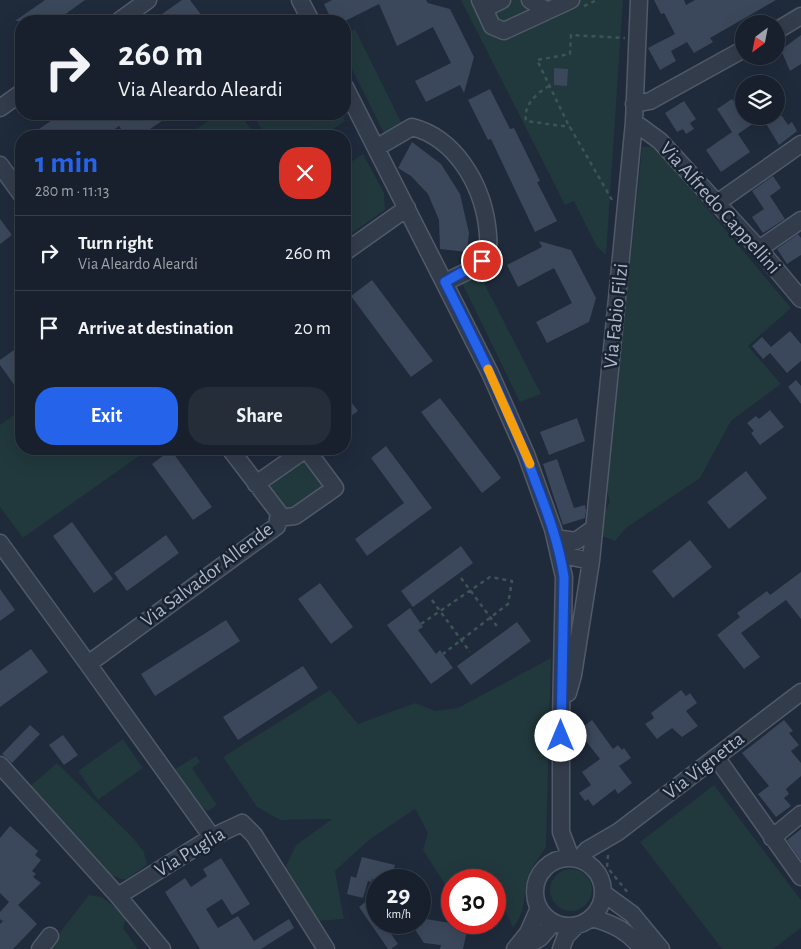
<!DOCTYPE html>
<html lang="en">
<head>
<meta charset="utf-8">
<style>
  :root { --surface:#17202c; --page:#242d38; --text:#f1f3f6; --muted:#9ea3a9; --line:#363e48; --accent:#2563eb }
  body { margin:0; font-family:"Alegreya Sans",sans-serif; background:var(--page); color:var(--text); height:100vh; display:flex; flex-direction:column; font-size:19px; white-space:nowrap }
  * { box-sizing:border-box; margin:0 }
  p { font-size:16px; color:var(--muted) }
  .icon { flex:none; width:28px; height:28px; fill:none; stroke:currentColor; stroke-width:2; stroke-linecap:round; stroke-linejoin:round }
  .map { position:relative; flex:1; overflow:hidden }
  .side { position:absolute; left:15px; top:130px; width:336px; height:325px; display:flex; flex-direction:column; background:var(--surface); border-radius:20px; box-shadow:0 5px 20px #0002,0 0 0 1px var(--line) }
  .side>* { flex:none }
  .banner { position:absolute; left:15px; top:15px; width:336px; height:105px; border-radius:20px; box-shadow:0 5px 20px #0002,0 0 0 1px var(--line); background:#17202c; color:var(--text); overflow:hidden }
  .needle { width:32px; rotate:212deg }
  .controls { position:absolute; left:735px; top:15px; display:grid; gap:10px }
  .controls a { display:grid; place-items:center; width:50px; height:50px; border-radius:50%; background:var(--surface); box-shadow:0 5px 20px #0002,0 0 0 1px var(--line); font-size:25px }
  .speed { position:absolute; left:366px; top:869px; display:flex; gap:10px; font-size:25px; font-weight:700; text-align:center }
  .speed>* { display:grid; place-content:center; width:65px; height:65px; border-radius:50%; background:var(--surface); box-shadow:0 5px 20px #0002,0 0 0 1px var(--line); line-height:1 }
  .speed small { font-size:12px; font-weight:400 }
  .speed .limit { border:8px solid #d22; background:#fff; color:#111 }
  .pin { position:absolute; display:grid; place-items:center; width:42px; height:42px; color:#fff; margin:-21px; border:2px solid #fff; border-radius:50%; box-shadow:0 1px 5px #0007 }
  .me { position:absolute; width:55px; margin:-28px; rotate:0deg; stroke-linejoin:round; filter:drop-shadow(0 0 4px #0008) }
  .turn { display:flex; align-items:center; gap:18px; height:105px; padding:0 20px; font-size:22px }
  .turn .icon { width:65px; height:65px; stroke-width:2.5 }
  .turn b { display:block; font-size:35px; line-height:42px }
  .round { display:grid; place-items:center; flex:none; width:52px; height:52px; border-radius:20px; background:var(--page) }
  .summary { display:flex; align-items:center; justify-content:space-between; height:85px; padding:0 20px }
  h1 { font-size:30px; font-weight:600; line-height:38px; color:var(--accent) }
  .action { display:flex; gap:10px; margin-top:auto; padding:10px 20px }
  .action a { flex:1; height:58px; border-radius:20px; background:var(--accent); color:#fff; font-size:20px; font-weight:600; line-height:58px; text-align:center }
  .action a+a { background:var(--page); color:var(--text) }
  ul { padding:0; list-style:none }
  li { display:flex; align-items:center; gap:15px; height:75px; padding:0 20px; border-top:1px solid var(--line) }
  li div { flex:1 }
  li b { display:block; font-size:19px }
  li em { font-style:normal }
  .map>svg:first-child { display:block }
  .green { fill:#21383c }
  .building { fill:#3b485b }
  .lines { fill:none; stroke-linecap:round; stroke-linejoin:round }
  .minor-casing { stroke:#505a69; stroke-width:19 }
  .path { stroke:#3c5456; stroke-width:2.5; stroke-dasharray:4 4; stroke-linecap:butt }
  .minor { stroke:#333c4b; stroke-width:16 }
  .route-casing { stroke:#184099; stroke-width:12 }
  .route { stroke:#2563eb; stroke-width:9 }
  .slow { stroke:#f59e0b; stroke-width:9 }
  .labels { text-anchor:middle; dominant-baseline:central; stroke-width:5; stroke-linejoin:round; paint-order:stroke }
  .street-label { font-size:20px; fill:#adb7c8; stroke:#182230 }
</style>
</head>
<body>
<div class="map">
<svg width="801" height="949" viewBox="0 0 801 949">
  <rect width="100%" height="100%" fill="#1f2a3b"/>
  <!-- green -->
  <path class="green" d="M461,0H623L606,255L597,247L574,201L565,205Z
    M355,29L402,124L384,133L345,55V34Z
    M219,114H240L256,136H186Z
    M251,114H340L345,121L323,136H267Z
    M642,147H656L791,308L748,346L781,384L731,421L700,478L626,528L615,541L602,536L599,520L610,502L607,490Z
    M363,154L384,193L385,210L345,238V166Z
    M478,271L541,394L520,402L460,279Z
    M21,410V449H149L23,538L0,507V425Z
    M301,462H306L323,485L321,489L290,512L285,511L270,488L273,481Z
    M551,658L546,847C541,856 532,865 529,875C521,896 529,907 513,928L495,889V880H452V886L447,887L423,850L428,833L415,809L369,840L335,871L344,919L318,921L285,868L296,845L332,819L280,820L257,807L223,757L330,690L358,724L415,703L435,711L458,708Z
    M123,739L143,768L98,800L78,771Z
    M196,756L200,762L192,768L217,805L208,811L201,807L175,769Z
    M57,763L133,838L144,852L147,865L125,880L109,875L29,787Z
    M714,785L801,900V928L773,949H722L640,842Z
    M550 890a21 21 0 1 1 42 0a21 21 0 1 1-42 0Z
    M89,895L102,897L127,916L123,928L138,949H47Z"/>
  <!-- building -->
  <path class="building" d="M45,0H85L56,21H15Z
    M182,0H190L206,21H152Z
    M332,0H426L428,3L450,9L474,57L464,93L460,85L426,102L415,81L451,63L433,27L397,46L379,4L345,21H332L324,4Z
    M654,0H684L686,5L695,0H776L710,38L713,42L694,53L687,42L671,51L676,61L660,70L648,48L675,34L664,13L661,14Z
    M801,35V64L790,71L781,50Z
    M554,68L568,69L567,86L554,85Z
    M490,89L510,129L514,128L540,181L537,182L557,221L535,232L491,139L488,140L468,100Z
    M732,99L744,116H764L738,134L750,152L721,172L706,150L732,132L717,109Z
    M684,101L696,119L690,123L694,129L686,134L683,129L677,132L665,113Z
    M61,114H172L140,136H126L119,126L105,136H44L39,129Z
    M773,116H782L788,125L792,122L797,131L779,145L765,122Z
    M412,142L441,164L460,194L469,233L467,252L440,249L439,220L428,194L411,176L398,168Z
    M773,176L781,188L770,196L785,219L763,233L752,217L764,209L752,191Z
    M0,219L12,235L0,244Z
    M798,234L801,238V255L787,264L777,249Z
    M539,241L571,250L596,298L589,322L547,343L536,322L572,303L554,268L518,287L507,265L542,247Z
    M372,280L433,361L411,377L351,296Z
    M790,331L801,344V361L787,373L770,353L763,359L752,346L762,337L771,347Z
    M21,345V381L15,386L0,365V360Z
    M796,380L801,386V404L788,387Z
    M345,394L358,411L345,420Z
    M440,398L501,478L482,493L421,412Z
    M770,410L784,427L760,445L751,433L754,431L747,423L756,416L759,419Z
    M577,418L585,441L549,455L540,432Z
    M386,446L432,508L367,556L355,539L404,503L371,458Z
    M171,450L212,507L193,520L152,464Z
    M557,459L574,508L585,505L586,510L585,518L563,525L543,464Z
    M746,471L767,498L729,529L707,502Z
    M72,522L113,579L94,593L53,536Z
    M166,535L179,553L127,591L114,573Z
    M690,540L712,567L673,598L652,571Z
    M461,546L473,563L413,607L401,591Z
    M801,572V619L786,600L741,633L760,657L744,669L717,635L740,617L737,613L767,591L770,595Z
    M320,583L353,627L331,644L298,599Z
    M0,589L15,610L0,621Z
    M410,608L423,627L418,630L436,654L440,650L453,668L431,684L387,625Z
    M226,620L240,641L155,696L141,674Z
    M517,622L531,641L471,685L457,666Z
    M31,649L48,672L0,707V671Z
    M303,666L318,688L238,740L223,717Z
    M681,690L686,696L690,693L697,703L686,711L698,726L682,737L672,728L657,739L645,724L654,718L651,713Z
    M592,720L613,749L618,745L622,750L624,748L631,758L619,766L632,783L618,794L615,789L593,806L588,799L585,801L579,793L591,785L582,772L600,759L578,731Z
    M784,720L793,731L789,733L799,745L791,751L801,763V776L786,789L789,794L784,798L791,806L776,817L758,794L769,786L742,753Z
    M30,725L40,734L12,763L2,754Z
    M63,735L78,755L64,765L49,745Z
    M10,826L38,851L35,855L41,860L32,871L36,874L33,877L41,883L18,905L37,924L13,949H0V924L4,920L2,921L0,919V912L9,902L0,893V838Z
    M801,829V860L787,840Z
    M362,857L395,865L391,880L372,879L371,882L368,881L363,898L347,894L351,876L356,878Z
    M221,858L250,904L232,915L222,899L206,909L218,928L238,916L254,941L289,919L294,928L261,949H200L165,892L185,878L191,887L207,876L203,869Z
    M368,900L378,914V929L385,925L398,944L391,949H388L359,907Z
    M420,918L468,926L463,949H440L441,945L424,943L410,922H420Z"/>
  <g class="lines">
    <!-- minor casing -->
    <g class="minor-casing">
      <path id="minor" d="M300,0L311,21
        M480,0L492,26L504,31L571,0
        M530,0L547,11
        M484,9L502,0
        M119,21L148,0
        M776,31L801,16
        M345,87L490,373L526,454L553,529L564,577L561,718V832L571,858
        M634,104L650,101L744,49
        M0,108L21,93
        M634,122L660,141L759,249L801,299
        M376,148L412,127C455,138 481,183 487,225C488,235 490,245 486,255C480,268 457,276 445,282
        M0,165L21,194
        M717,203L801,144
        M759,249L801,220
        M345,252L407,208
        M256,484L306,449
        M278,518L295,516L335,488L306,449
        M555,538L576,541L594,528
        M0,543L88,664
        M559,550L572,557L591,561
        M568,693L573,675L591,561L617,299L634,122L639,0
        M716,757L801,877
        M0,765L118,896L162,949
        M212,837L88,664L277,526L279,513L230,449
        M772,838L801,814
        M535 892a34 34 0 1 1 68 0a34 34 0 1 1-68 0Z
        M579,859L587,850L618,832L801,692
        M603,893L632,914L661,949
        M118,896L212,837L242,823L254,835L326,949
        M592,918C614,924 629,932 642,949
        M40,949L50,936
        M515,949L528,933L539,908
        M520,949L540,938L553,923
        M561,949L566,936L576,926"/>
    </g>
    <!-- path -->
    <path class="path" d="M584,6L597,0
      M549,86C537,93 523,105 526,121L570,127
      M612,200L567,122L537,60L570,54L571,35L625,38
      M461,578L499,629
      M432,600L470,652
      M421,624L490,577L512,581L508,604L443,654
      M608,855L607,867L629,894"/>
    <!-- minor -->
    <use href="#minor" class="minor"/>
  </g>
  <g class="lines">
    <!-- route casing -->
    <g class="route-casing">
      <path id="route" d="M482,261L445,282C478,348 511,413 536,483C548,514 559,544 564,577L561,736"/>
    </g>
    <!-- route -->
    <use href="#route" class="route"/>
    <!-- slow -->
    <path class="slow" d="M488,369L530,464"/>
  </g>
  <g class="labels">
    <!-- street labels -->
    <g class="street-label">
      <text transform="translate(720 208) rotate(48)">Via Alfredo Cappellini</text>
      <text transform="translate(616 316) rotate(-84)">Via Fabio Filzi</text>
      <text transform="translate(207 575) rotate(-37)">Via Salvador Allende</text>
      <text transform="translate(704 766) rotate(-38)">Via Vignetta</text>
      <text transform="translate(190 852) rotate(-31)">Via Puglia</text>
    </g>
  </g>
</svg>
<div class="controls">
<a><svg class="needle" viewBox="-14 -14 28 28"><path d="M0-13l5 13h-10z" fill="#e53935"/><path d="M0 13l5-13h-10z" fill="#9ea3a9"/></svg></a>
<a><svg class="icon" aria-label="layers" viewBox="0 0 24 24"><path d="M12 4l9 5-9 5-9-5zM3 14l9 5 9-5"/></svg></a>
</div>
<div class="speed"><div>29<small>km/h</small></div><div class="limit">30</div></div>
<div class="pin" style="left:482px;top:261px;background:#d93025"><svg class="icon" aria-label="arrive" viewBox="0 0 24 24"><path d="M6 21V4h12l-3 4 3 4H6"/></svg></div>
<svg class="me" style="left:561px;top:736px" viewBox="-20 -20 40 40"><circle r="19" fill="#fff"/><path d="M0-13L10 11 0 6-10 11z" fill="#2563eb"/></svg>
<div class="banner">
<div class="turn"><svg class="icon" aria-label="right" viewBox="0 0 24 24"><path d="M7 20v-9h11M14 6l5 5-5 5"/></svg><div><b>260 m</b>Via Aleardo Aleardi</div></div>
</div>
<section class="side">
<div class="summary"><div><h1>1 min</h1><p>280 m · 11:13</p></div><a class="round" style="background:#d93025;color:#fff"><svg class="icon" aria-label="close" viewBox="0 0 24 24"><path d="M6 6l12 12M18 6L6 18"/></svg></a></div>
<ul>
<li><svg class="icon" aria-label="right" viewBox="0 0 24 24"><path d="M7 20v-9h11M14 6l5 5-5 5"/></svg><div><b>Turn right</b><p>Via Aleardo Aleardi</p></div><em>260 m</em></li>
<li><svg class="icon" aria-label="arrive" viewBox="0 0 24 24"><path d="M6 21V4h12l-3 4 3 4H6"/></svg><div><b>Arrive at destination</b></div><em>20 m</em></li>
</ul>
<div class="action"><a>Exit</a><a>Share</a></div>
</section>
</div>
</body>
</html>
